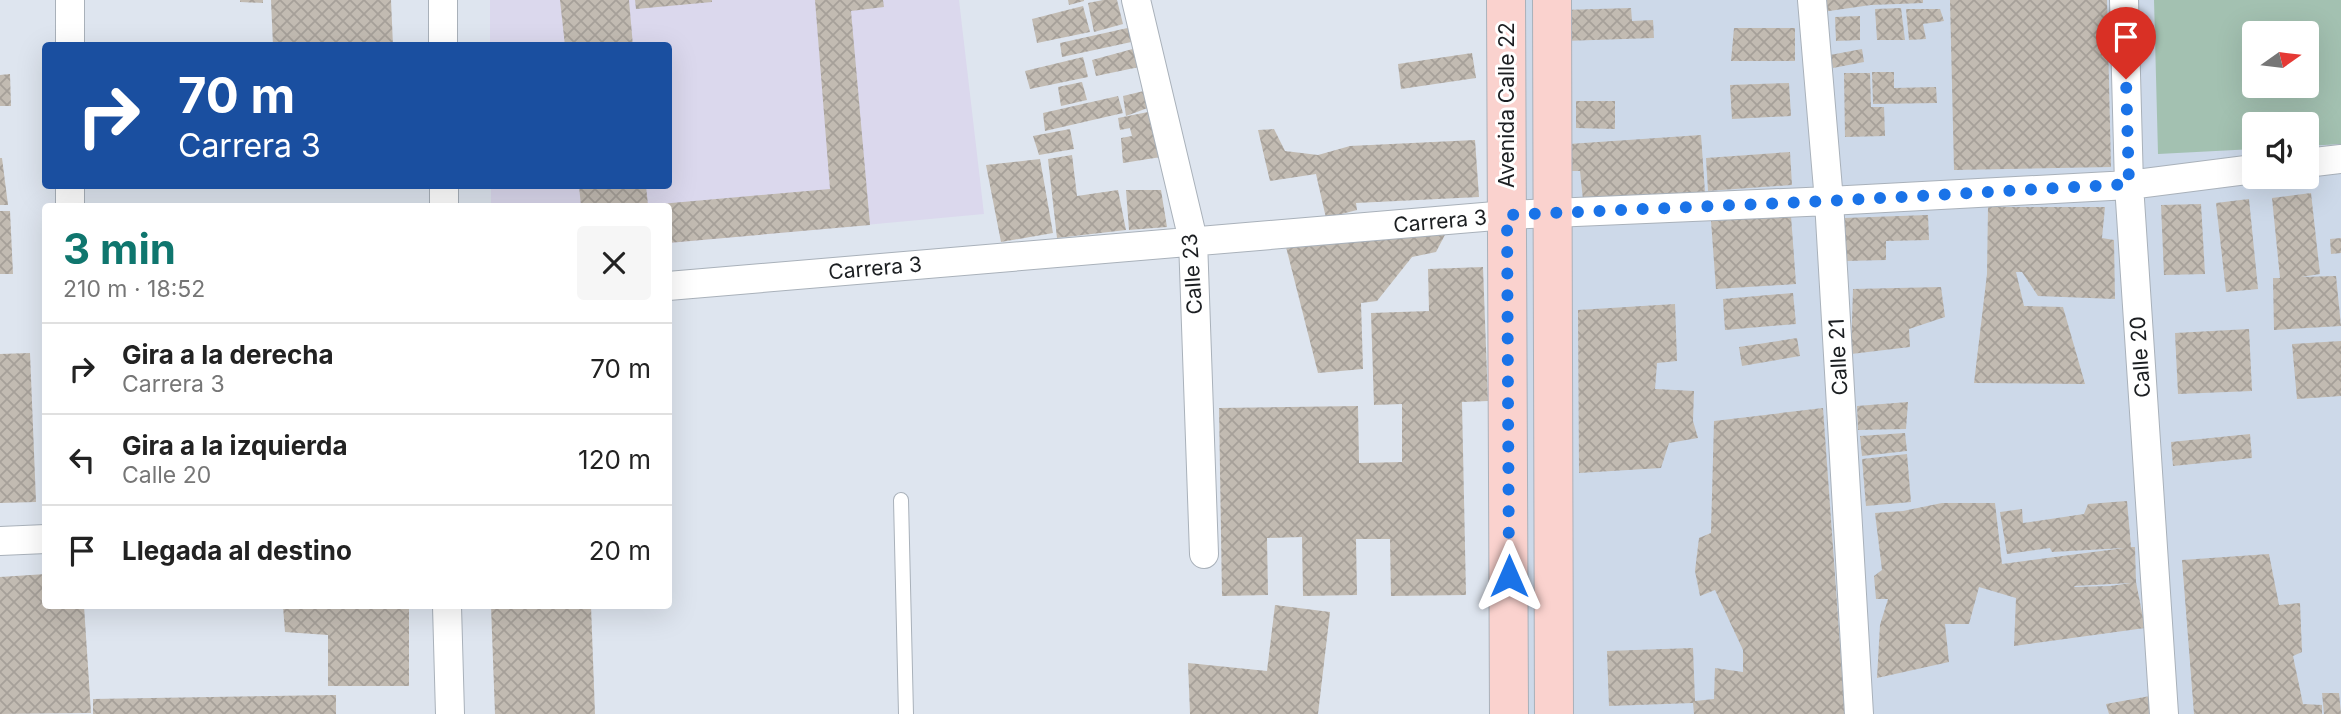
<!DOCTYPE html>
<html lang="es">
<head>
<meta charset="utf-8">
<style>
  :root { --surface:#fff; --page:#f6f6f6; --text:#222; --muted:#767676; --line:#e0e0e0; --accent:#0f766e }
  body { margin:0; font-family:Inter,sans-serif; background:var(--page); color:var(--text); height:100vh; display:flex; flex-direction:column; font-size:26px; white-space:nowrap }
  * { box-sizing:border-box; margin:0 }
  p { font-size:23px; color:var(--muted) }
  .icon { flex:none; width:38px; height:38px; fill:none; stroke:currentColor; stroke-width:2; stroke-linecap:round; stroke-linejoin:round }
  .map { position:relative; flex:1; overflow:hidden }
  .sheet { position:absolute; left:42px; top:203px; width:630px; height:406px; display:flex; flex-direction:column; background:var(--surface); border-radius:7px; box-shadow:0 7px 28px #0002 }
  .sheet>* { flex:none }
  .top-card { position:absolute; left:42px; top:42px; width:630px; height:147px; border-radius:7px; box-shadow:0 7px 28px #0002; background:#1a4fa0; color:#fff; overflow:hidden }
  .needle { width:46px; rotate:76deg }
  .buttons { position:absolute; left:2242px; top:21px; display:grid; gap:14px }
  .buttons a { display:grid; place-items:center; width:77px; height:77px; border-radius:7px; background:var(--surface); box-shadow:0 7px 28px #0002; font-size:35px }
  .pin { position:absolute; display:grid; place-items:center; width:60px; height:60px; color:#fff; margin:-72px -30px; border-radius:50% 50% 50% 0; rotate:-45deg; box-shadow:0 0 7px #0007 }
  .pin .icon { rotate:45deg }
  .me { position:absolute; width:77px; margin:-38px; rotate:0deg; stroke-linejoin:round; filter:drop-shadow(0 0 5px #0008) }
  .turn { display:flex; align-items:center; gap:24px; height:147px; padding:0 21px; font-size:32px }
  .turn .icon { width:91px; height:91px; stroke-width:2.5 }
  .turn b { display:block; font-size:49px; line-height:60px }
  .round { display:grid; place-items:center; flex:none; width:74px; height:74px; border-radius:7px; background:var(--page) }
  .overview { display:flex; align-items:center; justify-content:space-between; height:119px; padding:0 21px }
  h1 { font-size:42px; font-weight:700; line-height:52px; color:var(--accent) }
  ul { padding:0; list-style:none }
  li { display:flex; align-items:center; gap:21px; height:91px; padding:0 21px; border-top:2px solid var(--line) }
  li div { flex:1 }
  li b { display:block; font-size:26px }
  li em { font-style:normal }
  .map>svg:first-child { display:block }
  .built { fill:#cdd9e9; fill-rule:evenodd }
  .education { fill:#dbd8ed }
  .park { fill:#a3c1b1; fill-rule:evenodd }
  .building { fill:url(#building-cross-hatch); fill-rule:evenodd }
  .lines { fill:none; stroke-linecap:round; stroke-linejoin:round }
  .lane-casing { stroke:#a9b1ba; stroke-width:16 }
  .street-casing { stroke:#a9b1ba; stroke-width:30 }
  .secondary-casing { stroke:#a9b1ba; stroke-width:40 }
  .lane { stroke:#fff; stroke-width:14 }
  .street { stroke:#fff; stroke-width:28 }
  .secondary { stroke:#fad2ce; stroke-width:38 }
  .route { stroke:#1a73e8; stroke-width:12; stroke-dasharray:0 21.6 }
  .labels { text-anchor:middle; dominant-baseline:central; stroke-width:6; stroke-linejoin:round; paint-order:stroke }
  .street-label { font-size:21px; fill:#1b1e21; stroke:#fff }
</style>
</head>
<body>
<div class="map">
<svg width="2341" height="714" viewBox="0 0 2341 714">
  <defs>
    <pattern id="building-cross-hatch" width="8" height="8" patternUnits="userSpaceOnUse" patternTransform="scale(1.75)"><rect width="8" height="8" fill="#c2bbb2"/><path d="M0 0l8 8M0 8l8-8" fill="none" stroke="#a6a099"/></pattern>
  </defs>
  <rect width="100%" height="100%" fill="#dee5ef"/>
  <!-- built -->
  <path class="built" d="M1506,0H2341V714H1515ZM2254,33H2306V86H2254ZM2254,124H2306V177H2254Z"/>
  <!-- education -->
  <path class="education" d="M490,0H959L984,214L669,243L668,206H491V186H668V46L490,45Z"/>
  <!-- park -->
  <path class="park" d="M2154,0H2341V144L2307,146L2306,124H2254V149L2158,154ZM2254,33H2306V86H2254Z"/>
  <!-- building -->
  <path class="building" d="M240,0H263V3L240,2Z
    M271,0H391L393,46H273Z
    M560,0H629L633,46H565Z
    M635,0H712V2L636,9Z
    M815,0H883L884,7L851,11L870,225L668,243V206H650L649,205L830,189Z
    M1068,0H1084V1L1069,5Z
    M1103,0H1117L1123,24L1094,32L1088,3Z
    M1820,0H1923V3L1871,5L1822,12Z
    M1950,0H2107L2111,167L1954,170Z
    M1083,6L1090,32L1037,43L1032,19Z
    M1631,8L1632,21L1653,20L1654,38L1564,41L1563,10Z
    M1901,8L1905,40H1877L1875,9Z
    M1906,9H1940L1944,21L1923,24L1926,39L1909,40Z
    M1860,16V40L1836,41L1835,17Z
    M1132,27L1136,41L1062,57L1060,43Z
    M1734,28H1795V61H1731Z
    M1140,47L1144,66L1096,76L1092,60Z
    M1862,49L1864,62L1833,68L1830,55Z
    M1472,53L1476,78L1401,89L1398,64Z
    M1083,57L1088,77L1030,89L1025,71Z
    M1872,72H1894V88L1936,87L1937,103L1873,104Z
    M1844,73H1870L1871,107H1884L1885,136L1845,137Z
    M10,74L11,106H0V75Z
    M1082,82L1087,100L1061,106L1058,87Z
    M1789,83L1791,116L1732,119L1730,85Z
    M1148,90L1153,106L1126,116L1123,96Z
    M1118,96L1123,113L1045,131L1043,113Z
    M1576,101H1615V129L1576,128Z
    M1153,111L1161,157L1123,163L1121,138L1132,136L1130,128L1120,130L1118,118Z
    M1070,129L1074,149L1039,155L1033,136Z
    M1274,129L1285,151L1318,155L1350,146L1475,140L1479,197L1356,203L1357,210L1326,218L1316,174L1270,181L1258,130Z
    M1701,135L1705,192L1583,200L1580,171H1571L1569,144Z
    M1790,152L1792,185L1708,191L1706,158Z
    M1072,155L1077,196L1118,190L1126,230L1057,238L1048,159Z
    M0,158H2L8,205H0Z
    M1040,159L1053,233L1001,242L986,165Z
    M579,186H646L648,205L581,206Z
    M1126,190H1161L1167,227L1129,230Z
    M2311,193L2320,274L2301,277L2336,276L2341,326L2274,330L2273,278H2280L2272,198Z
    M2249,199L2258,289L2226,292L2216,203Z
    M2201,204L2205,274L2164,275L2161,205Z
    M1988,207H2105L2102,238L2114,240L2115,299L2038,296L2022,272H2016L2024,306L2063,307L2085,384L1974,383L1987,274Z
    M0,211H10L13,274H0Z
    M1928,215L1929,240L1886,241V260L1846,261L1844,218Z
    M1791,216L1796,284L1716,289L1711,221Z
    M1447,231L1436,252L1412,257L1377,301L1361,303L1363,369L1318,373L1286,247Z
    M2341,238V253L2331,254L2330,239Z
    M1483,267L1488,401L1462,402L1466,595L1391,596L1390,539H1356L1357,595L1303,596L1302,537L1267,538L1268,595L1222,596L1219,408L1358,406L1359,463L1402,462V404L1374,405L1371,313L1429,311L1428,269Z
    M1941,287L1945,317L1909,329L1910,347L1851,354L1853,289Z
    M1793,293L1796,324L1725,330L1723,299Z
    M1675,304L1677,361L1657,363L1655,389L1694,391L1693,421L1698,438L1669,443L1661,468L1579,473L1578,310Z
    M2249,329L2252,391L2178,394L2175,333Z
    M1797,338L1800,356L1742,366L1739,347Z
    M2341,341V396L2297,399L2292,344Z
    M30,353L36,502L0,503V354Z
    M1908,402L1906,429L1858,430L1857,406Z
    M1823,408L1845,714H1694L1693,703L1609,706L1607,651L1693,648L1695,701L1714,699L1715,668L1743,672V650L1715,590L1700,596L1695,571L1699,538L1711,533L1714,421Z
    M1905,433L1907,451L1862,456L1860,436Z
    M2250,434L2252,458L2173,466L2171,442Z
    M1907,454L1911,502L1866,506L1862,459Z
    M2127,501L2131,547H2135L2136,582L2145,628L2014,646L2016,598L1979,587L1969,624H1945L1949,662L1877,678L1880,625L1888,599H1876L1874,576L1882,570L1875,513L1903,511L1942,503H1995L2002,564L2124,548L2052,552L2050,548L2007,554L2000,512L2022,509L2023,523L2084,514L2088,504ZM2131,583L2110,586L2075,587L2074,586Z
    M2269,554L2279,605L2300,603L2302,652L2293,656L2303,704L2322,705V714H2194L2182,560Z
    M46,574V606H84L91,713L0,714V577Z
    M1275,605L1330,612L1318,714H1190L1188,663L1267,671Z
    M283,606H409V686H328V635L285,632Z
    M491,606H591L595,714H495Z
    M2322,693H2339L2341,714H2324Z
    M336,695V714H93V699Z
    M2150,696L2152,714H2109L2106,704Z"/>
  <g class="lines">
    <!-- lane casing -->
    <g class="lane-casing">
      <path id="lane" d="M901,500L906,714"/>
    </g>
    <!-- street casing -->
    <g class="street-casing">
      <path id="street" d="M443,0V46
        M1136,0L1193,240L1204,554
        M1812,0L1829,201L1859,714
        M2124,0L2129,185L2164,714
        M70,46V0
        M2306,163L2341,159
        M444,186V206
        M70,206V186
        M668,286L1507,215L1829,201L2129,185L2254,169
        M0,541L46,539
        M447,606L450,714"/>
    </g>
    <!-- secondary casing -->
    <g class="secondary-casing">
      <path id="secondary" d="M1506,0L1509,714
        M1552,0L1554,714"/>
    </g>
    <!-- lane -->
    <use href="#lane" class="lane"/>
    <!-- street -->
    <use href="#street" class="street"/>
    <!-- secondary -->
    <use href="#secondary" class="secondary"/>
  </g>
  <g class="lines">
    <!-- route -->
    <path class="route" d="M1509,576L1507,215L1829,201L2129,184L2126,79"/>
  </g>
  <g class="labels">
    <!-- street labels -->
    <g class="street-label">
      <text transform="translate(1506 105) rotate(-90)">Avenida Calle 22</text>
      <text transform="translate(1440 221) rotate(-5)">Carrera 3</text>
      <text transform="translate(875 268) rotate(-5)">Carrera 3</text>
      <text transform="translate(1192 274) rotate(-94)">Calle 23</text>
      <text transform="translate(1838 357) rotate(-93)">Calle 21</text>
      <text transform="translate(2140 357) rotate(-94)">Calle 20</text>
    </g>
  </g>
</svg>
<div class="buttons">
<a><svg class="needle" viewBox="-14 -14 28 28"><path d="M0-13l5 13h-10z" fill="#e53935"/><path d="M0 13l5-13h-10z" fill="#767676"/></svg></a>
<a><svg class="icon" aria-label="sound" viewBox="0 0 24 24"><path d="M4 9h4l5-4v14l-5-4H4zM17 9q2 3 0 6"/></svg></a>
</div>
<div class="pin" style="left:2126px;top:79px;background:#d93025"><svg class="icon" aria-label="arrive" viewBox="0 0 24 24"><path d="M6 21V4h12l-3 4 3 4H6"/></svg></div>
<svg class="me" style="left:1509px;top:576px" viewBox="-20 -20 40 40"><path d="M0-17L14 15 0 8-14 15z" fill="#1a73e8" stroke="#fff" stroke-width="4"/></svg>
<div class="top-card">
<div class="turn"><svg class="icon" aria-label="right" viewBox="0 0 24 24"><path d="M7 20v-9h11M14 6l5 5-5 5"/></svg><div><b>70 m</b>Carrera 3</div></div>
</div>
<section class="sheet">
<div class="overview"><div><h1>3 min</h1><p>210 m · 18:52</p></div><a class="round"><svg class="icon" aria-label="close" viewBox="0 0 24 24"><path d="M6 6l12 12M18 6L6 18"/></svg></a></div>
<ul>
<li><svg class="icon" aria-label="right" viewBox="0 0 24 24"><path d="M7 20v-9h11M14 6l5 5-5 5"/></svg><div><b>Gira a la derecha</b><p>Carrera 3</p></div><em>70 m</em></li>
<li><svg class="icon" aria-label="left" viewBox="0 0 24 24"><path d="M17 20v-9H6M10 6l-5 5 5 5"/></svg><div><b>Gira a la izquierda</b><p>Calle 20</p></div><em>120 m</em></li>
<li><svg class="icon" aria-label="arrive" viewBox="0 0 24 24"><path d="M6 21V4h12l-3 4 3 4H6"/></svg><div><b>Llegada al destino</b></div><em>20 m</em></li>
</ul>
</section>
</div>
</body>
</html>
